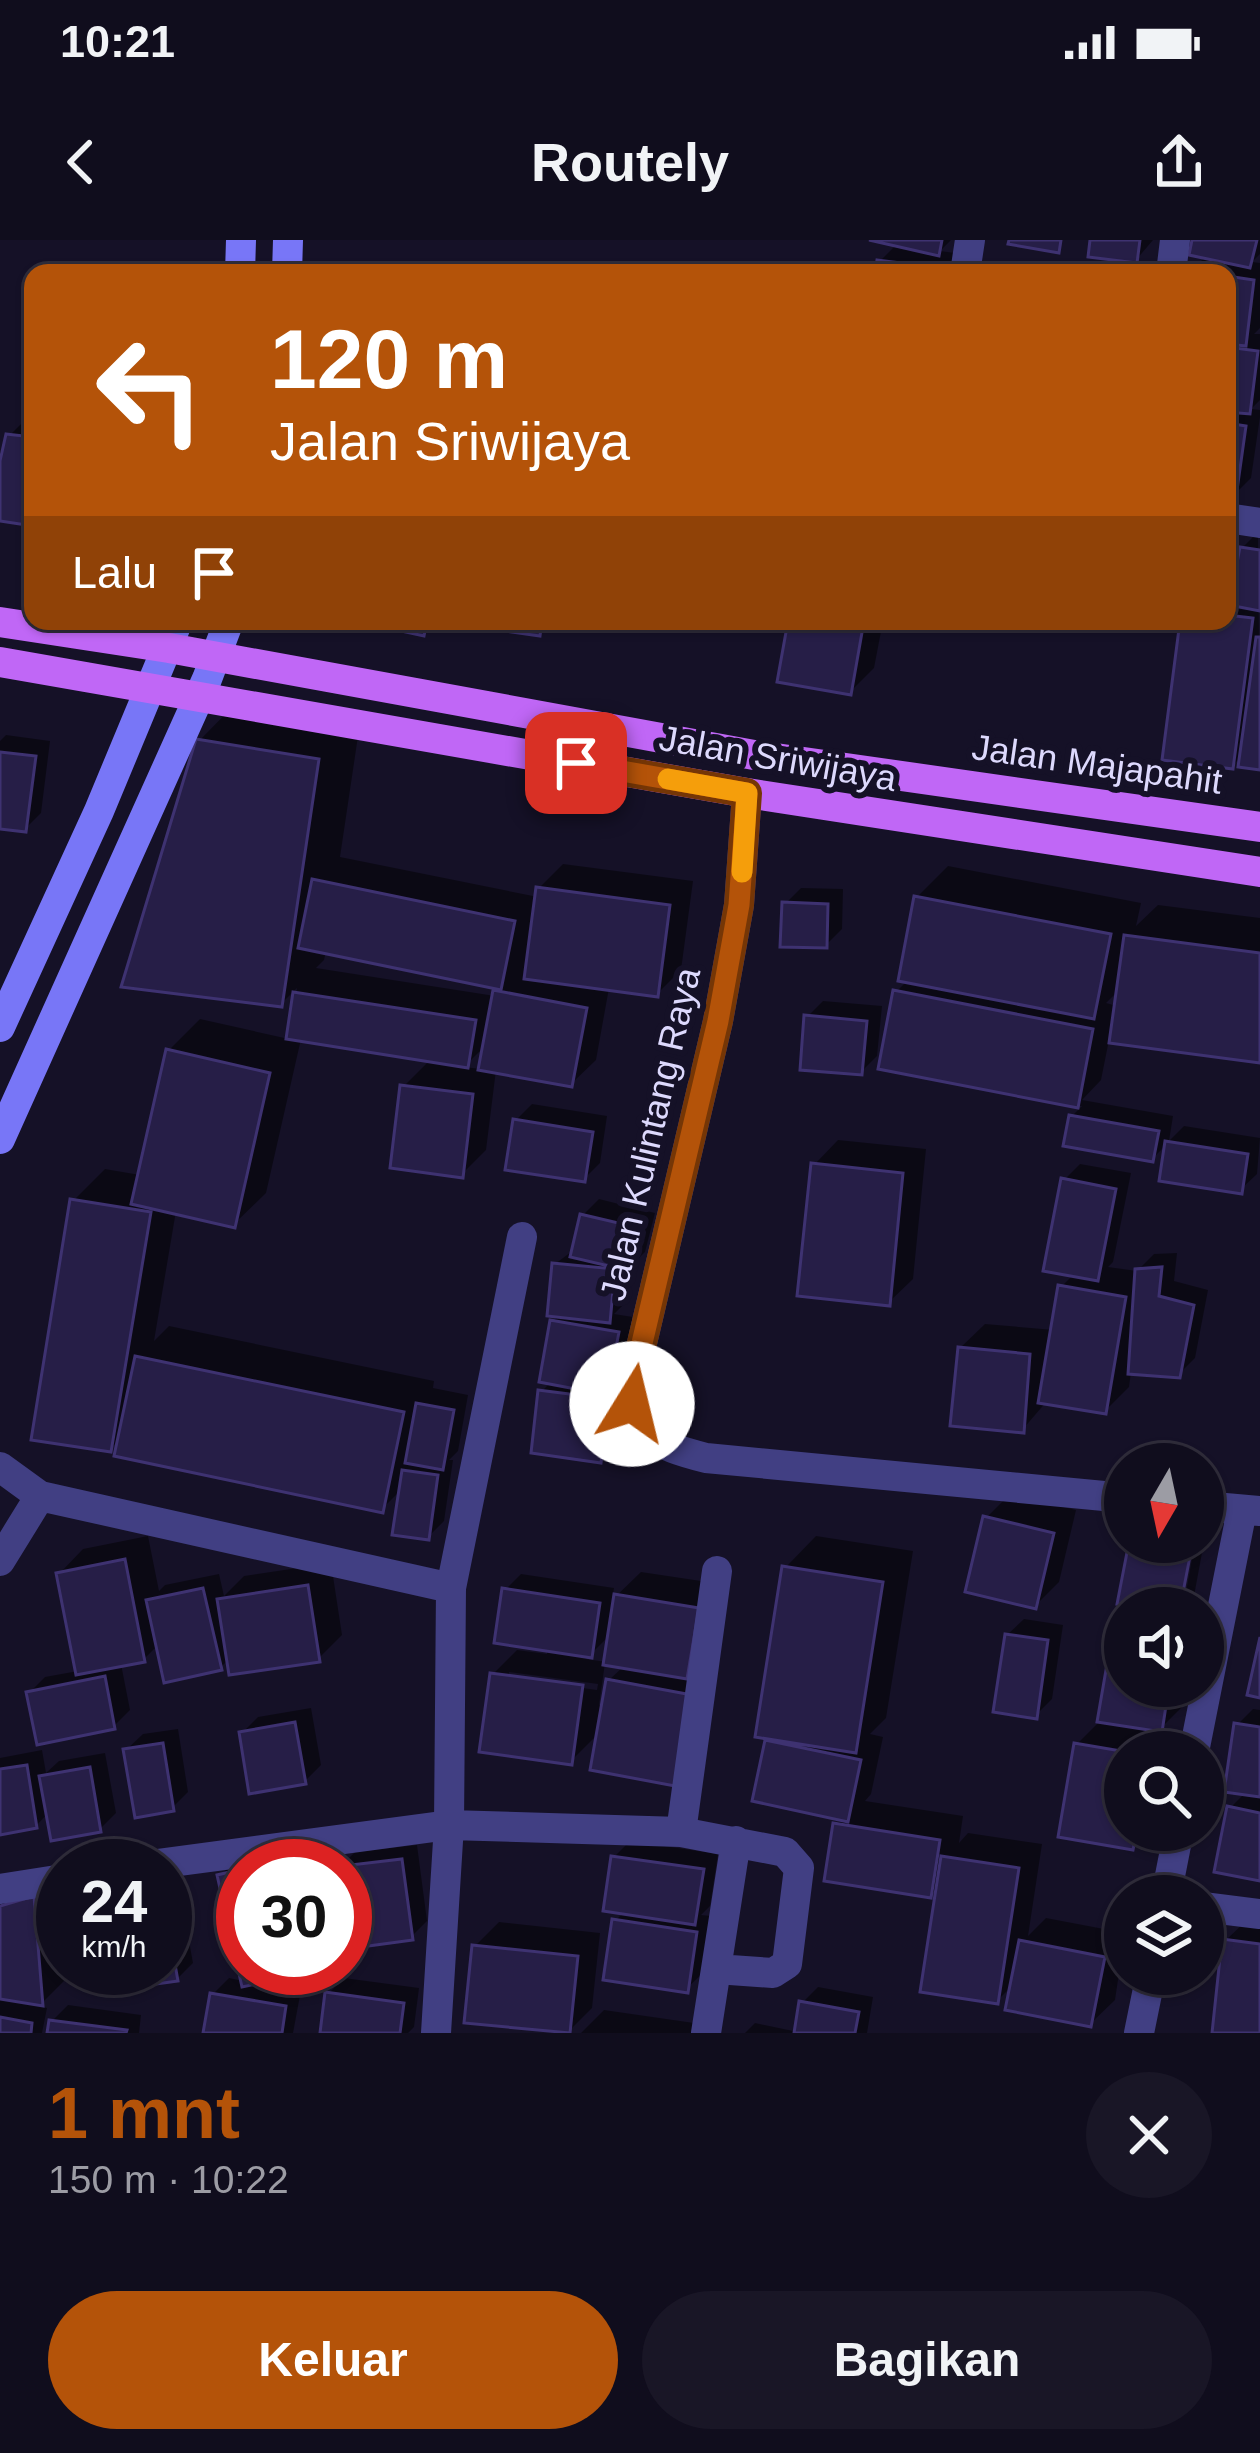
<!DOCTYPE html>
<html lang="id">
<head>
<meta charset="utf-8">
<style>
  :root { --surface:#100d1d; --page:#191626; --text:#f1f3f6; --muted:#9c9ca4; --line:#302d3b; --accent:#b45309 }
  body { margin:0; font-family:Helvetica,sans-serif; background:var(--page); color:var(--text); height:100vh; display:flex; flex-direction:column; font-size:45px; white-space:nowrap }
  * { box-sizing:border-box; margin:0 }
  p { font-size:39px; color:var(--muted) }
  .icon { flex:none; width:66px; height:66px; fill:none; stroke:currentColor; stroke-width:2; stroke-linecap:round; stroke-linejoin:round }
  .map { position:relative; height:1793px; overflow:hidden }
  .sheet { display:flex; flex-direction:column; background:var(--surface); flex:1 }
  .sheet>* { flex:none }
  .guide { position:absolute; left:24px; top:24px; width:1212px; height:366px; border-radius:24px; box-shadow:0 3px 9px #0004,0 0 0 3px var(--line); background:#b45309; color:#fff; overflow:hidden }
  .needle { width:78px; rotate:189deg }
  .fabs { position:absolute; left:1104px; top:1203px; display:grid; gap:24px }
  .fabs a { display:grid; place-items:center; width:120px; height:120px; border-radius:50%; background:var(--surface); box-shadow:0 3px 9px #0004,0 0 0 3px var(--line); font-size:60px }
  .speed { position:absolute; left:36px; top:1599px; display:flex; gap:24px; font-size:60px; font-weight:700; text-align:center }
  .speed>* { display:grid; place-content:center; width:156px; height:156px; border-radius:50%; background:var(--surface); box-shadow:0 3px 9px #0004,0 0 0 3px var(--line); line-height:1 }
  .speed small { font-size:30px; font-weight:400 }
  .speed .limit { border:18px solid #d22; background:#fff; color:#111 }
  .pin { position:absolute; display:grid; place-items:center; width:102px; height:102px; color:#fff; margin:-51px; border-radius:24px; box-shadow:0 6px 18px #0006 }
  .me { position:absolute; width:132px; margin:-66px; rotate:9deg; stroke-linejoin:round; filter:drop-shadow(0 0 9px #0008) }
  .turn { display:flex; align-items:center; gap:42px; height:252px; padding:0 48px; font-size:54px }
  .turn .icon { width:156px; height:156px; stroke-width:2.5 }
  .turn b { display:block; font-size:84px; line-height:102px }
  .then { display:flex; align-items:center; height:114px; padding:0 48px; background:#0003; gap:24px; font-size:45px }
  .round { display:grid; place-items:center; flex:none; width:126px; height:126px; border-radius:63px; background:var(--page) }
  .overview { display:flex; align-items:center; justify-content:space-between; height:204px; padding:0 48px }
  h1 { font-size:72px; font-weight:700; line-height:90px; color:var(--accent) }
  .primary-button { display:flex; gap:24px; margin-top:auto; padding:24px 48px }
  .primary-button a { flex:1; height:138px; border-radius:72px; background:var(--accent); color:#fff; font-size:48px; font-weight:700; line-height:138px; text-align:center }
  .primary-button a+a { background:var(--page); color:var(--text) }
  .status { display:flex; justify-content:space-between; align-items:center; height:84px; padding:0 60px; background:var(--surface); direction:ltr }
  .status svg { height:33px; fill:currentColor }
  header { display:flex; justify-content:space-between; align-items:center; height:156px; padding:0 48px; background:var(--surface); font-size:54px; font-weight:700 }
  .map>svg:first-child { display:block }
  .shadow { fill:#0007; fill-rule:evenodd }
  .building { fill:#261e47; stroke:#3e3271; stroke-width:3 }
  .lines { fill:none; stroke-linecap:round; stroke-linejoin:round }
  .street { stroke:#413f83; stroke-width:30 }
  .secondary { stroke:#7876f7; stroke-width:30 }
  .primary { stroke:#c067f6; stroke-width:30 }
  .route-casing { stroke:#753606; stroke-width:30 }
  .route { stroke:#b45309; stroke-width:21 }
  .slow { stroke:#f59e0b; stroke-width:21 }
  .labels { text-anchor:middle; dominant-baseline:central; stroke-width:12; stroke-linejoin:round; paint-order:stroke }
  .street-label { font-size:36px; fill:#ddd9fd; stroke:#151127 }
</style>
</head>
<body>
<div class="status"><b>10:21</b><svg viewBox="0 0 49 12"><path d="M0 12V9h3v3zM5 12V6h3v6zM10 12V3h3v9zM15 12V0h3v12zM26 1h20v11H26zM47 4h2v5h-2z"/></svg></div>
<header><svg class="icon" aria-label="back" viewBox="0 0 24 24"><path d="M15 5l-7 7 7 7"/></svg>Routely<svg class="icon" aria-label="share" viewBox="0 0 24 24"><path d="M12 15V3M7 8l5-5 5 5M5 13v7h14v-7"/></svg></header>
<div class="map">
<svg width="1260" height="1793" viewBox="0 0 1260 1793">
  <rect width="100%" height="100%" fill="#151127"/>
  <!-- shadow -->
  <path class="shadow" d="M876,0H951L940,11L955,13L953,33H878L880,21L897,4Z
    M1093,0H1153L1136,20Z
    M1195,0H1260V14L1252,22L1260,23V88L1254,94H1260V160L1251,169L1260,170V177L1251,238L1235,254L1227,253V33H1189L1207,15Z
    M149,27L194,33H143Z
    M33,172V283L0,278V213L9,196Z
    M1258,292L1260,527L1243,515L1232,526L1183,381H1227V348L1235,349L1242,308Z
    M791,381H883L874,428L850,452Z
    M242,457L361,476L340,617L538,657L539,648L563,624L693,641L681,730L657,754L609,748L596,820L571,844L496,830L486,910L462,934L403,847L431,819L301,799L266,953L234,984L176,971L154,1101L169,1086L434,1141L433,1148L468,1155L458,1211L449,1220H453L444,1281L428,1297L402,1249L382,1269L121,1198L110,1209L73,961L105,929L140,935L168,811L200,779L289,799L297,748L281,764L199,501ZM326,711L497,746L495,756L316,728L324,720ZM485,806L481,829L464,827Z
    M6,495L50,501L41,573L25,589L0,586V501Z
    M948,626L1141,663L1136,686L1158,665L1260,678V820L1109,800L1101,840L1082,860L1173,876L1169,901L1184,886L1260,898L1257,934L1240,950L1167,904L1152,919L1071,877L1082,866L881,827L896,752L908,740L917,657ZM1119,750L1117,766L1106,763Z
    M801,648L843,649L842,689L826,705L785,664Z
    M823,761L882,766L877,816L861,832L807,777Z
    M532,864L607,876L600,923L584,939L516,880Z
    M838,900L926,909L913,1039L888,1063L814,925Z
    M1080,924L1131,933L1113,1022L1108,1027L1137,1031L1154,1014L1177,1013L1174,1041L1208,1050L1195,1118L1178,1135L1131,1132L1129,1147L1105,1171L1047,1161L1023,1189L960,1108L985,1084L1054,1090L1061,1047L1074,1034L1064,940Z
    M599,959L655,973L645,1012L628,1029L624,1064L614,1074L633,1077L622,1136L615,1143L624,1144L616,1204L600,1220L541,1152L551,1142L553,1081L560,1074L555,1024L575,1009L583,975Z
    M1010,1254L1076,1270L1059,1342L1035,1366L986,1278Z
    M1203,1290L1206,1291L1194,1356L1187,1363L1200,1365V1368H1129L1133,1364L1121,1362L1132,1302H1189L1179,1358H1185L1195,1302H1203Z
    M148,1296L159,1351L165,1345L219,1334L224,1356L244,1336L331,1323L342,1395L318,1419H229L220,1428L159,1404L144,1419L121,1424L130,1470L114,1486L29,1453L45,1437L78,1431L59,1334L83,1309Z
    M816,1296L913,1311L886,1478L870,1494L883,1497L871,1554L865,1561L963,1576L959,1603L968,1593L1042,1604L1028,1696L1046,1678L1125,1693L1115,1760L1090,1784L1013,1745L997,1761L940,1645L930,1655L836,1584L842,1578L768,1502L773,1497L785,1328Z
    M641,1332L721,1344L698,1518L600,1492L571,1521L493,1434L517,1410L547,1414V1408L505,1350L521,1334L614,1348L612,1360ZM611,1394L606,1422L586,1419ZM605,1423L624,1426L609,1440L605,1466L599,1465ZM509,1432L598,1444L597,1450L509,1438Z
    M1125,1372V1446H1188L1185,1464L1159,1490L1173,1492L1169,1512H1125V1590H1149L1132,1607L1077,1504L1101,1480L1117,1379Z
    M1024,1379L1063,1385L1052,1459L1036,1475L1007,1395Z
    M311,1468L321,1525L305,1541L242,1493L258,1477Z
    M1253,1469L1260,1470V1638L1230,1568L1246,1552L1237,1485Z
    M178,1489L188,1552L172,1568L126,1510L143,1494Z
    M42,1510L46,1533L59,1521L105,1513L116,1573L100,1589L49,1572L36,1586L0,1592V1518Z
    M300,1600L306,1626H243V1728H302L251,1742L301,1750L293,1793H206L213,1754L229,1738L243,1741L220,1636L244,1612Z
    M630,1601L718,1614L710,1666L701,1675L711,1676L703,1733L686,1749L615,1681L625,1671L614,1617Z
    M417,1605L427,1681L411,1697L345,1626H341L355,1612Z
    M57,1634L66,1739L39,1766L47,1768L42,1793H0V1652Z
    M178,1641L193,1723L177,1739L119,1728H165V1644Z
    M1250,1677L1260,1678V1793H1215L1225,1701Z
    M499,1682L600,1693L592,1768L568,1792L475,1706Z
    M344,1738L419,1748L414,1787L408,1793H323L328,1754Z
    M818,1747L873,1757L867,1793H745L755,1783L798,1792L802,1763Z
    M68,1765L141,1775L139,1793H50L52,1781Z
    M604,1770L694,1783L693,1793H581Z"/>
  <!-- building -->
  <path class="building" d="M869,0H942L939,16Z
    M1009,0H1061L1059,13L1008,4Z
    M1090,0H1140L1137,23L1088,17Z
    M1192,0H1257L1250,28L1189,15Z
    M877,20L941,28L940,33H875Z
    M1227,36L1254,40L1246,106L1227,104Z
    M1227,107L1258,111L1250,174L1227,172Z
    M1227,183L1246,186L1236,257L1227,256Z
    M6,194L33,197V286L0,281V221Z
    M1240,307L1260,310V371L1229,365Z
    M1227,375L1253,378L1233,529L1162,520L1180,381H1227Z
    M355,381H427L424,396Z
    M434,381H542L540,396Z
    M788,381H864L851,455L777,442Z
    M1256,397H1260V530L1238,527Z
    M196,499L319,519L282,767L121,747Z
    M0,512L36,516L26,592L0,589Z
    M312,639L515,681L501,750L298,708Z
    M536,647L670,665L658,757L524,739Z
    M914,656L1111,694L1094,779L898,741Z
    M782,662L828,664L827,708L780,707Z
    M1124,695L1260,713V823L1109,803Z
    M493,750L587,768L572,847L478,830Z
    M893,750L1093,789L1078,868L878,829Z
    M293,752L476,780L468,828L286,799Z
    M804,775L867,781L862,835L800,830Z
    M166,809L270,833L235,988L131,964Z
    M400,845L473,854L463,938L390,928Z
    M1069,875L1159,891L1153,922L1063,906Z
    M513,879L593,892L585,942L505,930Z
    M1165,901L1248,914L1242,954L1159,941Z
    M811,923L903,933L890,1066L797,1056Z
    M1061,938L1116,949L1098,1041L1043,1031Z
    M70,959L151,972L111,1212L31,1200Z
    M580,974L640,988L630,1031L570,1017Z
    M552,1023L615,1029L610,1083L547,1076Z
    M1162,1027L1159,1056L1194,1065L1180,1138L1128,1134L1135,1029Z
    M1058,1045L1126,1057L1106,1174L1038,1163Z
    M550,1080L619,1092L607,1155L539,1142Z
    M958,1107L1030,1114L1024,1193L950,1186Z
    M135,1116L404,1172L383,1273L114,1216Z
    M538,1150L609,1159L601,1223L531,1213Z
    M416,1163L454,1170L443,1230L405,1223Z
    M402,1230L438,1235L429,1300L392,1295Z
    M983,1276L1054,1293L1036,1369L965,1352Z
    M1129,1302L1192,1306L1180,1368L1117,1364Z
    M125,1319L145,1422L76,1435L56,1333Z
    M782,1326L883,1342L856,1513L755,1497Z
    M308,1345L320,1422L229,1435L217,1359Z
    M203,1348L222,1430L164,1443L146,1360Z
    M502,1348L600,1363L592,1418L494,1403Z
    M614,1354L699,1368L687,1439L603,1425Z
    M1115,1378L1125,1380V1446H1169L1162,1492L1097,1482Z
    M1005,1394L1048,1400L1037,1479L993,1472Z
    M1260,1397V1458L1247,1455Z
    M490,1433L583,1445L572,1525L479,1512Z
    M105,1436L115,1489L37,1505L26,1452Z
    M606,1439L692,1455L675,1546L590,1530Z
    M295,1482L306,1544L249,1554L239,1492Z
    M1234,1483L1260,1487V1557L1224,1552Z
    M765,1500L861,1520L848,1582L752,1561Z
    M163,1503L174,1571L135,1578L123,1509Z
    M1074,1503L1127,1512L1125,1590H1137L1133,1610L1058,1597Z
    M27,1525L37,1588L0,1595V1529Z
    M90,1527L101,1592L51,1601L39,1536Z
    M1227,1566L1260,1573V1641L1214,1632Z
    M833,1583L940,1600L931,1658L824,1641Z
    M611,1616L704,1629L695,1685L603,1671Z
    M941,1616L1019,1628L998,1764L920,1752Z
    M402,1619L413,1700L346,1709L342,1626Z
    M243,1629V1728H299L301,1734L242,1747L217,1635Z
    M34,1656L43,1766L0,1759V1666Z
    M165,1669L178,1741L119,1749L116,1728H165Z
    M612,1679L697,1692L688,1753L603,1740Z
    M1222,1699L1260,1704V1793H1212Z
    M1019,1700L1105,1717L1091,1787L1005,1770Z
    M472,1705L578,1716L570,1793L464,1783Z
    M325,1752L404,1763L400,1793H320Z
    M210,1753L286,1766L282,1793H203Z
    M799,1761L859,1772L855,1793H794Z
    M0,1777L32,1783L31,1793H0Z
    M49,1780L127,1790L126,1793H47Z"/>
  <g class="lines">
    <!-- street -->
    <path class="street" d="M965,33L970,0
      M1171,33L1175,0
      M1227,278L1260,283
      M747,553L739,665L718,781L634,1137C630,1195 655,1205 706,1218L1125,1258
      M0,1227L40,1256L451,1348
      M1203,1266L1260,1271
      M0,1321L40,1256
      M1194,1512L1242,1270
      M681,1592L717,1331
      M142,1626L449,1585L681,1592L785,1612L799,1628L787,1724L773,1733L716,1729
      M0,1649L63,1639
      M1166,1656L1179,1590
      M1203,1667L1260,1674
      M436,1793L449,1585L451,1348L522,997
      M706,1793L736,1601
      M1139,1793L1151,1734"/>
    <!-- secondary -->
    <path class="secondary" d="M240,33L241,0
      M287,33L288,0
      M0,787L99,571L178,381
      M0,899L207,439L229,381"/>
    <!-- primary -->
    <path class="primary" d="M0,382L169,408L754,515L1260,587
      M0,422L747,553L1260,632"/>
  </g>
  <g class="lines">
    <!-- route casing -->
    <g class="route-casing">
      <path id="route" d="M576,523L747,553L739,665L718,781L634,1137L632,1164"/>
    </g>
    <!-- route -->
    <use href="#route" class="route"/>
    <!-- slow -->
    <path class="slow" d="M668,539L747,553L742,632"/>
  </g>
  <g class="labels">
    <!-- street labels -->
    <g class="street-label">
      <text transform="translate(778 518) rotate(10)">Jalan Sriwijaya</text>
      <text transform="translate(1097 524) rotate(8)">Jalan Majapahit</text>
      <text transform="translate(650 894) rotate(-77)">Jalan Kulintang Raya</text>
    </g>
  </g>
</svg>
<div class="fabs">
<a><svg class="needle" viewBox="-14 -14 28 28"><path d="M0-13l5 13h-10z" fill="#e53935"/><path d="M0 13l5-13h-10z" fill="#9c9ca4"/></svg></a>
<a><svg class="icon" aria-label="sound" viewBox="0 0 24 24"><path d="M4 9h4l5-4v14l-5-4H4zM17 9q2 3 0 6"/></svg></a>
<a><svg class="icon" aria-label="search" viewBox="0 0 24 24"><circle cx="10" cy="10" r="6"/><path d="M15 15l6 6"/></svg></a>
<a><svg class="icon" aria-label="layers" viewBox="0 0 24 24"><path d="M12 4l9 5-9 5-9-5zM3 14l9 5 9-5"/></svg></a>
</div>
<div class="speed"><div>24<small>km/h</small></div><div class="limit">30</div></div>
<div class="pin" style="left:576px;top:523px;background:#d93025"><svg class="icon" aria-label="arrive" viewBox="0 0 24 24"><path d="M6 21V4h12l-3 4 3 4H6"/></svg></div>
<svg class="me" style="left:632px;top:1164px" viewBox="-20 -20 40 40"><circle r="19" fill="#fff"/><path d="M0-13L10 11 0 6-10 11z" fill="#b45309"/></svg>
<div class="guide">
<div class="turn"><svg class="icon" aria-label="left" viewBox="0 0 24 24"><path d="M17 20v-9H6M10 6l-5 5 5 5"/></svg><div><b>120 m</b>Jalan Sriwijaya</div></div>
<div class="then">Lalu<svg class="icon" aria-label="arrive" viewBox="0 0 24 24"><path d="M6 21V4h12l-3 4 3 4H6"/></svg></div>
</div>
</div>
<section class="sheet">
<div class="overview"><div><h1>1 mnt</h1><p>150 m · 10:22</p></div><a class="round"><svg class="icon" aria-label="close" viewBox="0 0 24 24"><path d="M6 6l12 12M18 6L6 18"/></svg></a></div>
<div class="primary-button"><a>Keluar</a><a>Bagikan</a></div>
</section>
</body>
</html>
